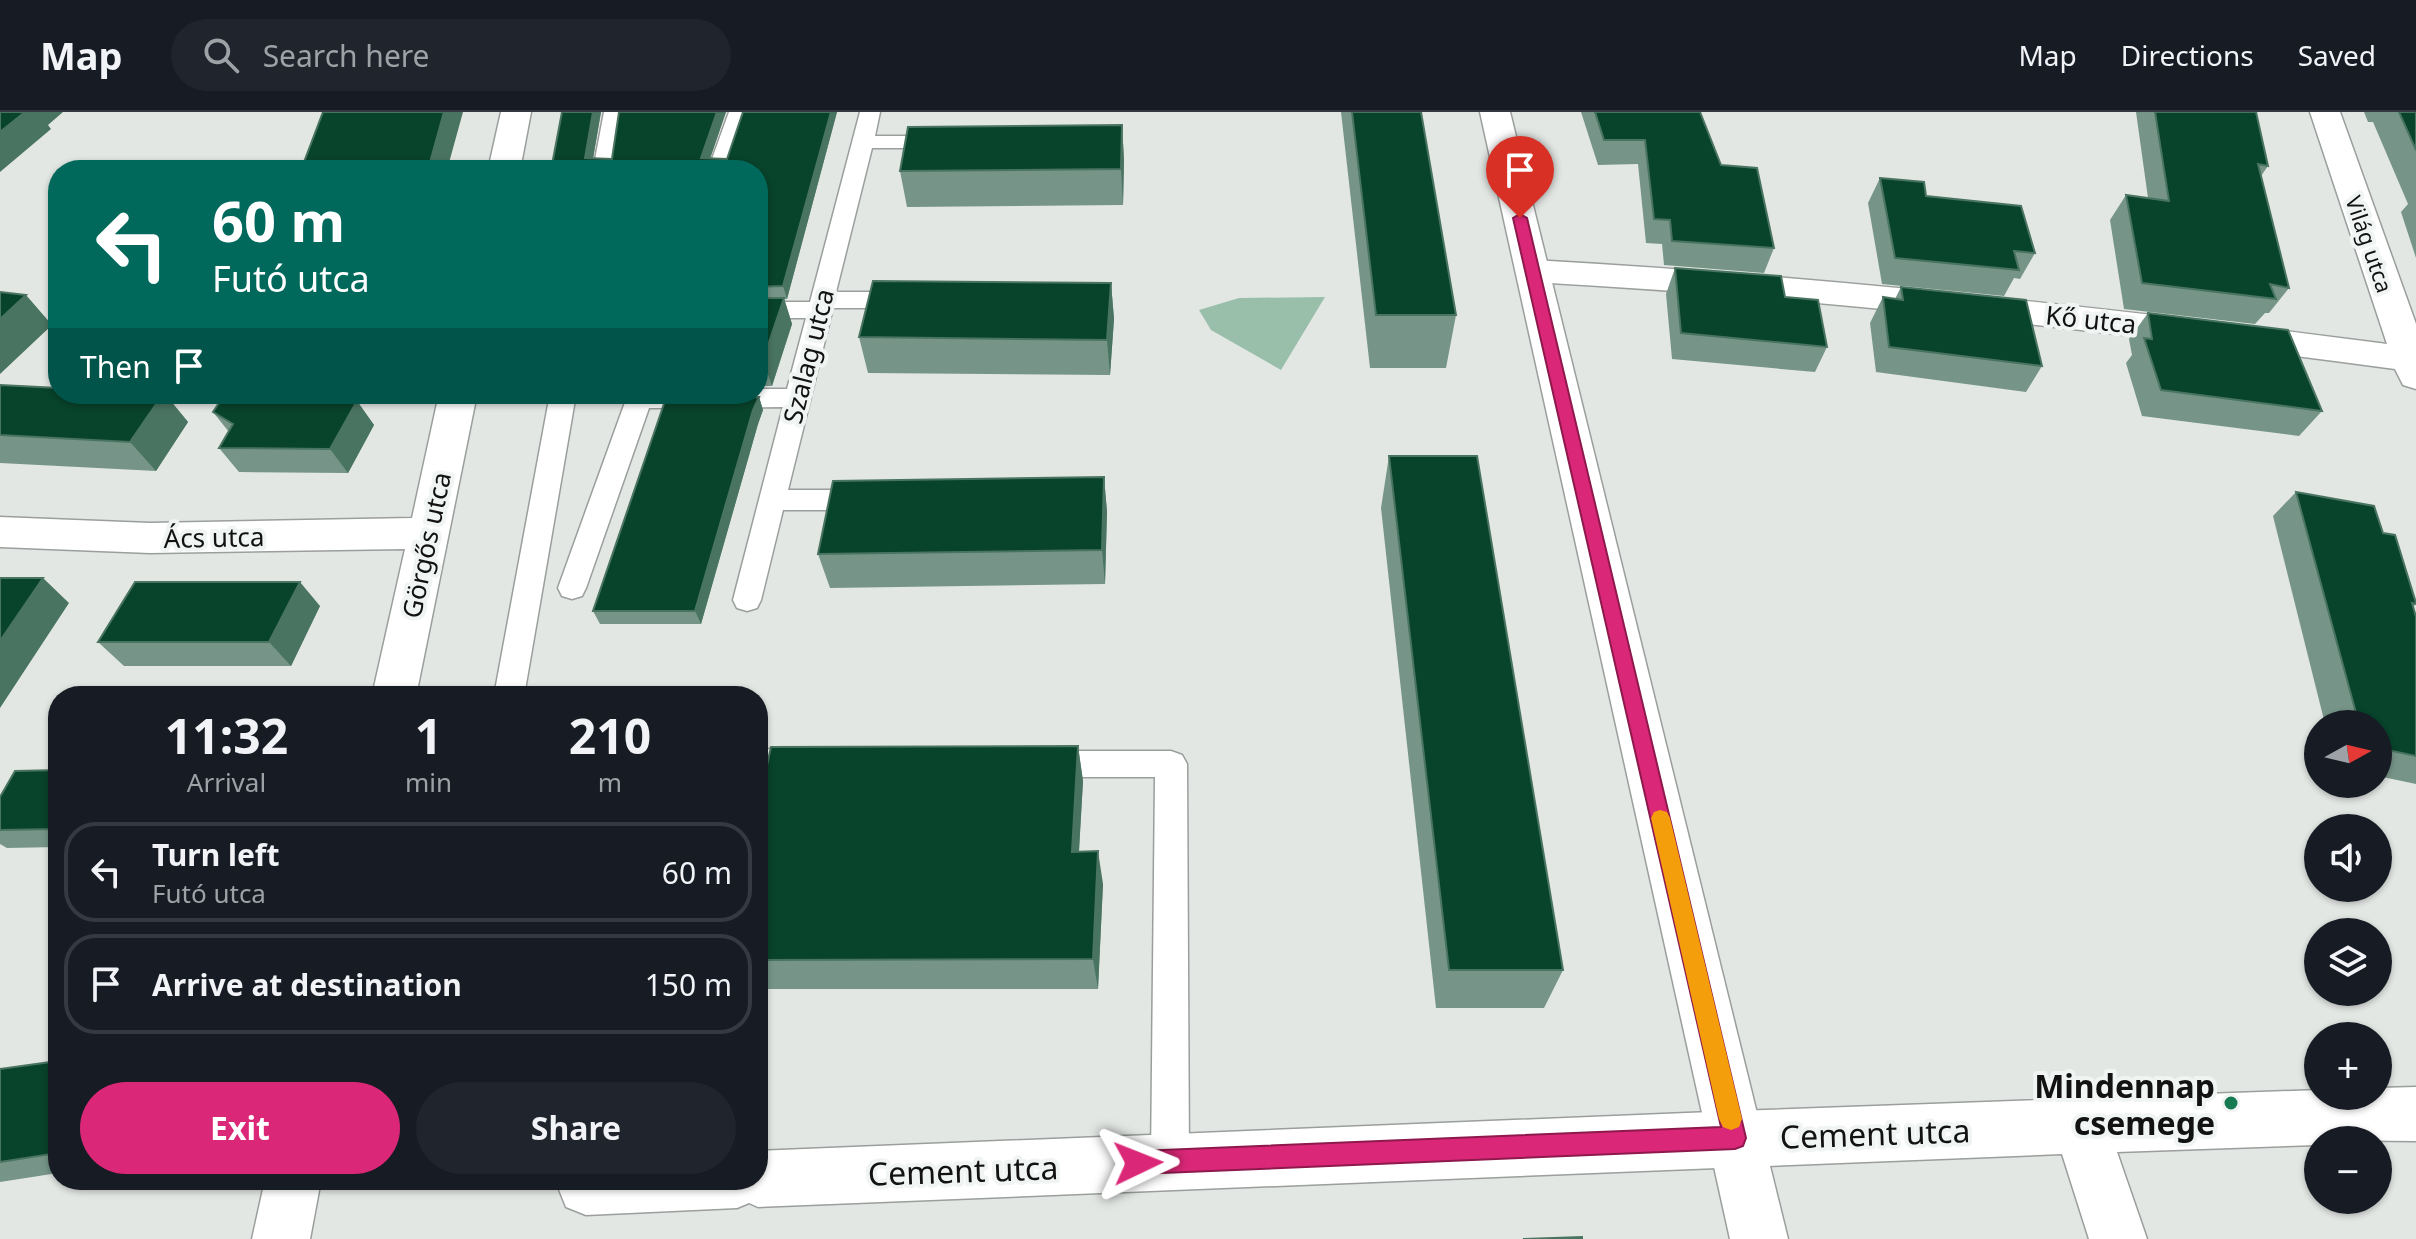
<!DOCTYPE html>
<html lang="en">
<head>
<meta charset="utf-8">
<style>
  :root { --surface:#171b24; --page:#20242c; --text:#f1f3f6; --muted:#9ea1a6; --line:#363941; --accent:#db2777 }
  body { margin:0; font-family:"Noto Sans",sans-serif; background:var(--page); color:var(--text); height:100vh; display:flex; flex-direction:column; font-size:30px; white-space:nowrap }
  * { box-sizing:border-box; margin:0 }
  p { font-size:26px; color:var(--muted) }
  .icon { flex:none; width:44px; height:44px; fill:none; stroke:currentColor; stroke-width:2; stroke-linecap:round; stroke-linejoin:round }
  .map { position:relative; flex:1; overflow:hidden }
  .details { position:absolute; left:48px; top:574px; width:720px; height:504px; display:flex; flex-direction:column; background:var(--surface); border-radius:32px; box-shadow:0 2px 6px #0004 }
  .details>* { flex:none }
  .hud { position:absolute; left:48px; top:48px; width:720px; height:244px; border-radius:32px; box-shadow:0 2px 6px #0004; background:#00695c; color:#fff; overflow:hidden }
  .needle { width:52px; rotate:82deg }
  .tools { position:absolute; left:2304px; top:598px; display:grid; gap:16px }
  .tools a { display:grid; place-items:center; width:88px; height:88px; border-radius:50%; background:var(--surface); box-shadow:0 2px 6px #0004; font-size:40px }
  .pin { position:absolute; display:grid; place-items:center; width:68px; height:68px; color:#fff; margin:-82px -34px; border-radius:50% 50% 50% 0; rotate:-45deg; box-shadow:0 0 8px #0007 }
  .pin .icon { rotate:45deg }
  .me { position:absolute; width:88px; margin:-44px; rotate:88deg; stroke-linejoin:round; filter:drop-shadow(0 0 6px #0008) }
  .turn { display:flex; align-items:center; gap:28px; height:168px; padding:0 32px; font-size:36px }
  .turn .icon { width:104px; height:104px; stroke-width:2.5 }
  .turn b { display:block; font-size:56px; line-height:68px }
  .then { display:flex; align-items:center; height:76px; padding:0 32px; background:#0003; gap:16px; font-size:30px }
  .eta { display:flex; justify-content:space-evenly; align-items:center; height:136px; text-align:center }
  .eta b { font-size:48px; font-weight:700; line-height:56px }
  .action { display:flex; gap:16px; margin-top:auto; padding:16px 32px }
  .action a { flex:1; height:92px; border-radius:48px; background:var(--accent); color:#fff; font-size:32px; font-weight:700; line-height:92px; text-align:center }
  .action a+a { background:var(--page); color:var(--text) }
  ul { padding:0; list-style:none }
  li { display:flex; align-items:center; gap:24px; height:100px; margin:0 16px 12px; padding:0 16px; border:4px solid var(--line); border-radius:32px }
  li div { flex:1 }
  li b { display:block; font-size:30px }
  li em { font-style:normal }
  header { display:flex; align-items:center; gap:48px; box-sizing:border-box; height:112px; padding:0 40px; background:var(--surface); border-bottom:2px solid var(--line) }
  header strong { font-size:38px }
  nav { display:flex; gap:44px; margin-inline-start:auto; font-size:28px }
  .search { width:560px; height:72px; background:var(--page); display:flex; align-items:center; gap:20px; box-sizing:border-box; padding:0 28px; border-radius:44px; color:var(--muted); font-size:30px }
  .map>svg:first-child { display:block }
  .green { fill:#99bfaa }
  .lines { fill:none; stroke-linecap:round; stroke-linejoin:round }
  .lane-casing { stroke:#9a9e9c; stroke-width:3 }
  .street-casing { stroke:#9a9e9c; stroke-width:3 }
  .secondary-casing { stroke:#9a9e9c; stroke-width:3 }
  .lane { fill:#fff; fill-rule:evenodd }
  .street { fill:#fff; fill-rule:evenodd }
  .secondary { fill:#fff; fill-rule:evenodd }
  .wall { fill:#769588 }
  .shaded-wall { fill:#4a7462 }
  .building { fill:#08432b; stroke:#4a7462; stroke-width:2 }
  .route { fill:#db2777; stroke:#8e194d; stroke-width:2 }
  .slow { fill:#f59e0b }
  .poi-dot { fill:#187a51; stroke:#f0f4f2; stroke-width:3 }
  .labels { text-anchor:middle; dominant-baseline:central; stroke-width:8; stroke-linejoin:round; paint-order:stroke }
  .far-street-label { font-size:22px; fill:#111211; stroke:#f0f4f2 }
  .street-label { font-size:26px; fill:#111211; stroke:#f0f4f2 }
  .near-poi-label { font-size:32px; font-weight:bold; fill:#111211; stroke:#f0f4f2; text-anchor:end }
  .near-street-label { font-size:32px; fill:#111211; stroke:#f0f4f2 }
</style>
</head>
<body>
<header>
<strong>Map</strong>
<div class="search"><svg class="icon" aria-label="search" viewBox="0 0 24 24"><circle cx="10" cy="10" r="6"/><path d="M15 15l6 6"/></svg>Search here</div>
<nav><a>Map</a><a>Directions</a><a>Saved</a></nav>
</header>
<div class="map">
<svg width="2416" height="1127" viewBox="0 0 2416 1127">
  <rect width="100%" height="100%" fill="#e3e7e4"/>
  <!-- green -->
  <path class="green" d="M1325,185L1281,258L1211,218L1199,198L1239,186Z"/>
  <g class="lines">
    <!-- lane casing -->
    <g class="lane-casing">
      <path id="lane" d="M604,0H624L615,58H593Z
        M729,0H749L730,58H708Z
        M860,0H880L875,24H943L954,30L943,36H872L836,180H907L915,183L919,188L915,193L907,196H833L788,378H868L878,381L882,388L878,395L868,398H783L761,488L757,496L747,499L737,496L733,488L783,295L649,296L586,476L582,484L572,487L562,484L558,476L628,282H758V277H787L806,206H758V190H810Z
        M550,282H576L524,584H494Z
        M758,637L808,638L819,642L824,651L819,660L808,664L758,663Z
        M1040,639H1171L1182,643L1187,652L1189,1049L1183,1062L1170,1068L1157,1062L1151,1049L1155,665H1040L1029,661L1024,652L1029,643Z"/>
    </g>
    <!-- street casing -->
    <g class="street-casing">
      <path id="street" d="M501,0H531L520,58H488Z
        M2310,0H2340L2416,212V277L2403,273L2395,257C2109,219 1822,186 1533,170L1521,167L1516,159L1521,151L1533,148C1819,164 2103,195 2387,232Z
        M439,282H477L416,584H372L405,437L150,441L0,435V405L150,411L412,406Z
        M2416,975V1029L2318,1028V1033L2117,1040L2147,1127H2089L2062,1042L758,1095L749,1091L737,1096L586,1103L566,1095L558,1075L561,1068H758V1039L1735,999L2318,978V984H2378V976Z
        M265,1068H321L310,1127H252Z"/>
    </g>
    <!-- secondary casing -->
    <g class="secondary-casing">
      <path id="secondary" d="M1480,0H1510L1788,1127H1730Z"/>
    </g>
    <!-- lane -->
    <use href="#lane" class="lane"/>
    <!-- street -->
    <use href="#street" class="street"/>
    <!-- secondary -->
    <use href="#secondary" class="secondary"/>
  </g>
  <!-- wall -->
  <path class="wall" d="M562,0H601L593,47H612L619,0H726L710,47H727L743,0H837L787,187H784L792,212L772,274H758V58H551Z
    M1341,0H1421L1456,203L1446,256H1370Z
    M1581,0H1700L1721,53L1774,136L1764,161L1664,153L1662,132L1646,131L1638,52L1598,53Z
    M2136,0H2256L2268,54L2261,64L2289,176L2269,201H2265L2255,212L2124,197L2110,108L2126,83L2148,86Z
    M2364,0H2416V146L2401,100L2408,92L2373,10H2368Z
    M1122,13L1124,48L1123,93L907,95L900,59Z
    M1880,66L1926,84L2035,141L2020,167L2014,166L2004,184L1882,172L1868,91Z
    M1675,156L1785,185L1827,235L1815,260L1672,247L1666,182Z
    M1111,171L1114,207L1110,263L868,261L859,225Z
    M1901,175L2042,254L2026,280L1876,260L1870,211L1883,185L1895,187Z
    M2148,201L2322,299L2299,324L2142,304L2126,251L2132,243L2129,227Z
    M0,273L58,282H165L188,310L156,359L0,351Z
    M225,282H329L325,288L357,289L374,313L348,361L239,360L219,336L229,320L213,300Z
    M759,285L763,298L758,312L701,512H600L593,499Z
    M1389,344L1563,858L1544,896H1436L1381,396Z
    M1104,365L1107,400L1105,472L830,476L818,442Z
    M2296,380L2383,421L2416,492L2413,495L2416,505V672L2378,664V612H2325L2273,404Z
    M320,494L291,554H124L98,530Z
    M1078,634L1083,669L1079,740L1103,772L1098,877H758V694Z
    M58,658V735L7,736L0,732V685Z
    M58,949V1061L0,1070V957Z"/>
  <!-- shaded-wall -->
  <path class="shaded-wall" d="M25,0H63L48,13L51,17L0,60V20Z
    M444,0H463L447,58H428Z
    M593,0H601L591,58L585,46Z
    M717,0H726L706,58L701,46Z
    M831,0H837L787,187L783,174Z
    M1122,13L1124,48L1123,93L1121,57Z
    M1111,171L1114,207L1110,263L1107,228Z
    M26,183L52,213L0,262V207Z
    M784,186L792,212L772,274L763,248Z
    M163,282H165L188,310L156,359L130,330Z
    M295,282H329L309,313L291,288Z
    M759,285L763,298L758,312L701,512L695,499L753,298Z
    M357,289L374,313L348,361L330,337Z
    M1104,365L1107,400L1105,472L1102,438Z
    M43,466L69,491L0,596V529Z
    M300,470L320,494L291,554L269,530Z
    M1078,634L1083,669L1077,772L1072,740Z
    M1098,739L1103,772L1098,877L1093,847Z"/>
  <!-- building -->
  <path class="building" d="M0,0H25L0,20Z
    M323,0H444L428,58H301Z
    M562,0H593L585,46L612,47L619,0H717L701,46L727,47L743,0H831L783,174L758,175V58H551Z
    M1352,0H1421L1456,203H1376Z
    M1595,0H1700L1721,53L1757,56L1774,136L1672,129L1670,108L1654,107L1645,28H1604Z
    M2155,0H2256L2268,54L2258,52L2289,176L2270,172L2276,187L2142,171L2126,83L2169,89Z
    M2399,0H2416V38Z
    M1122,13L1121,57L900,59L908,15Z
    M1880,66L1924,70L1926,84L2021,94L2035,141L2014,139L2019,158L1895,146Z
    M1675,156L1781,164L1785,185L1818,188L1827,235L1681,221Z
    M873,169L1111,171L1107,228L859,225Z
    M1901,175L2026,188L2042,254L1889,235L1883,185L1903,188Z
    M0,180L26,183L0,207Z
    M758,186H784L763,248H758Z
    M2148,201L2288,218L2322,299L2161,278L2144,226L2152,227Z
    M0,273L58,276V282H163L130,330L0,323Z
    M225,282H295L291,288L357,289L330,337L219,336L233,312L213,300Z
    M759,285L753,298L695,499H593L666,286Z
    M1389,344H1477L1563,858H1449Z
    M1104,365L1102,438L818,442L833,369Z
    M2296,380L2374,394L2383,421L2395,423L2416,491V492L2412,491L2416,505V644L2378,636V612H2359Z
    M0,466H43L0,529Z
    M135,470H300L269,530H98Z
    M1078,634L1072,740L1098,739L1093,847L758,848V694L771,635Z
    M58,658V717L0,718V685L15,659Z
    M58,949V1041L0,1050V957Z
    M1582,1125V1127H1523Z"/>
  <!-- route -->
  <path class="route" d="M1520,102L1527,106L1746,1026L1743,1034L1735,1037L1138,1062L1130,1059L1127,1051L1130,1042L1138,1039L1721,1015L1513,106Z"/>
  <!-- slow -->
  <path class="slow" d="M1660,698L1667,700L1670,706L1742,1007L1739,1015L1731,1018L1723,1015L1719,1007L1651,706L1654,700Z"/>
  <!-- markers -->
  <circle class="poi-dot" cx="2231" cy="991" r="8"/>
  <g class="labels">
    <!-- far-street labels -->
    <g class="far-street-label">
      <text transform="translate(2370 132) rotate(71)">Világ utca</text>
    </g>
    <!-- street labels -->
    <g class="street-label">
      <text transform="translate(2091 207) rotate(6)">Kő utca</text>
      <text transform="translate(808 244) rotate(-76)">Szalag utca</text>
      <text transform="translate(214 425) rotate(-1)">Ács utca</text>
      <text transform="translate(426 433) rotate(-78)">Görgős utca</text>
    </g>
    <!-- near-poi labels -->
    <g class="near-poi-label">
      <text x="2215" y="973">Mindennap<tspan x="2215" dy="37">csemege</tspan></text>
    </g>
    <!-- near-street labels -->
    <g class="near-street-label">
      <text transform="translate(1875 1021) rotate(-2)">Cement utca</text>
      <text transform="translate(963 1058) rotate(-2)">Cement utca</text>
    </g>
  </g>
</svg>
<div class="tools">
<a><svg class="needle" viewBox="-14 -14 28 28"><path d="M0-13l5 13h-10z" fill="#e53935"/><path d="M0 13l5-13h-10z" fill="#9ea1a6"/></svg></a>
<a><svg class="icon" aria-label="sound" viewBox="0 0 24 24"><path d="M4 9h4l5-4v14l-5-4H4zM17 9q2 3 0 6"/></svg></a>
<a><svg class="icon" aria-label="layers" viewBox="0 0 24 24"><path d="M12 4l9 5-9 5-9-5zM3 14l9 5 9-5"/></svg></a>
<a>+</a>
<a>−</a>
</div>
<div class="pin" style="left:1520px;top:106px;background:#d93025"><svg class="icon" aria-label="arrive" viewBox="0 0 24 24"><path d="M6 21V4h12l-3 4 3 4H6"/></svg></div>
<svg class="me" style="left:1138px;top:1051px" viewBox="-20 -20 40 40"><path d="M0-17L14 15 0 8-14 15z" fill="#db2777" stroke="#fff" stroke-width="4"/></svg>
<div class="hud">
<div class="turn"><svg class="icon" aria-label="left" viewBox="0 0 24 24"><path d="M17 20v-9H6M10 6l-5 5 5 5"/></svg><div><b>60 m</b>Futó utca</div></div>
<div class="then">Then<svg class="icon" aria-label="arrive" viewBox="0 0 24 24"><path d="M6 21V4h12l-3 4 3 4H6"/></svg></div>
</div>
<section class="details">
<div class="eta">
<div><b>11:32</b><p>Arrival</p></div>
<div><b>1</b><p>min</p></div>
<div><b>210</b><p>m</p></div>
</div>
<ul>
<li><svg class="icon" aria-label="left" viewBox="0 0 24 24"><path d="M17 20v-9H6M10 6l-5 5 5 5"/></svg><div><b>Turn left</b><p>Futó utca</p></div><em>60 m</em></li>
<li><svg class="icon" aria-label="arrive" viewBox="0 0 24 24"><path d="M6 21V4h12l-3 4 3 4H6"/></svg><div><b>Arrive at destination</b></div><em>150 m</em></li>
</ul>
<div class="action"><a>Exit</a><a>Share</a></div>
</section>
</div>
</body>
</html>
